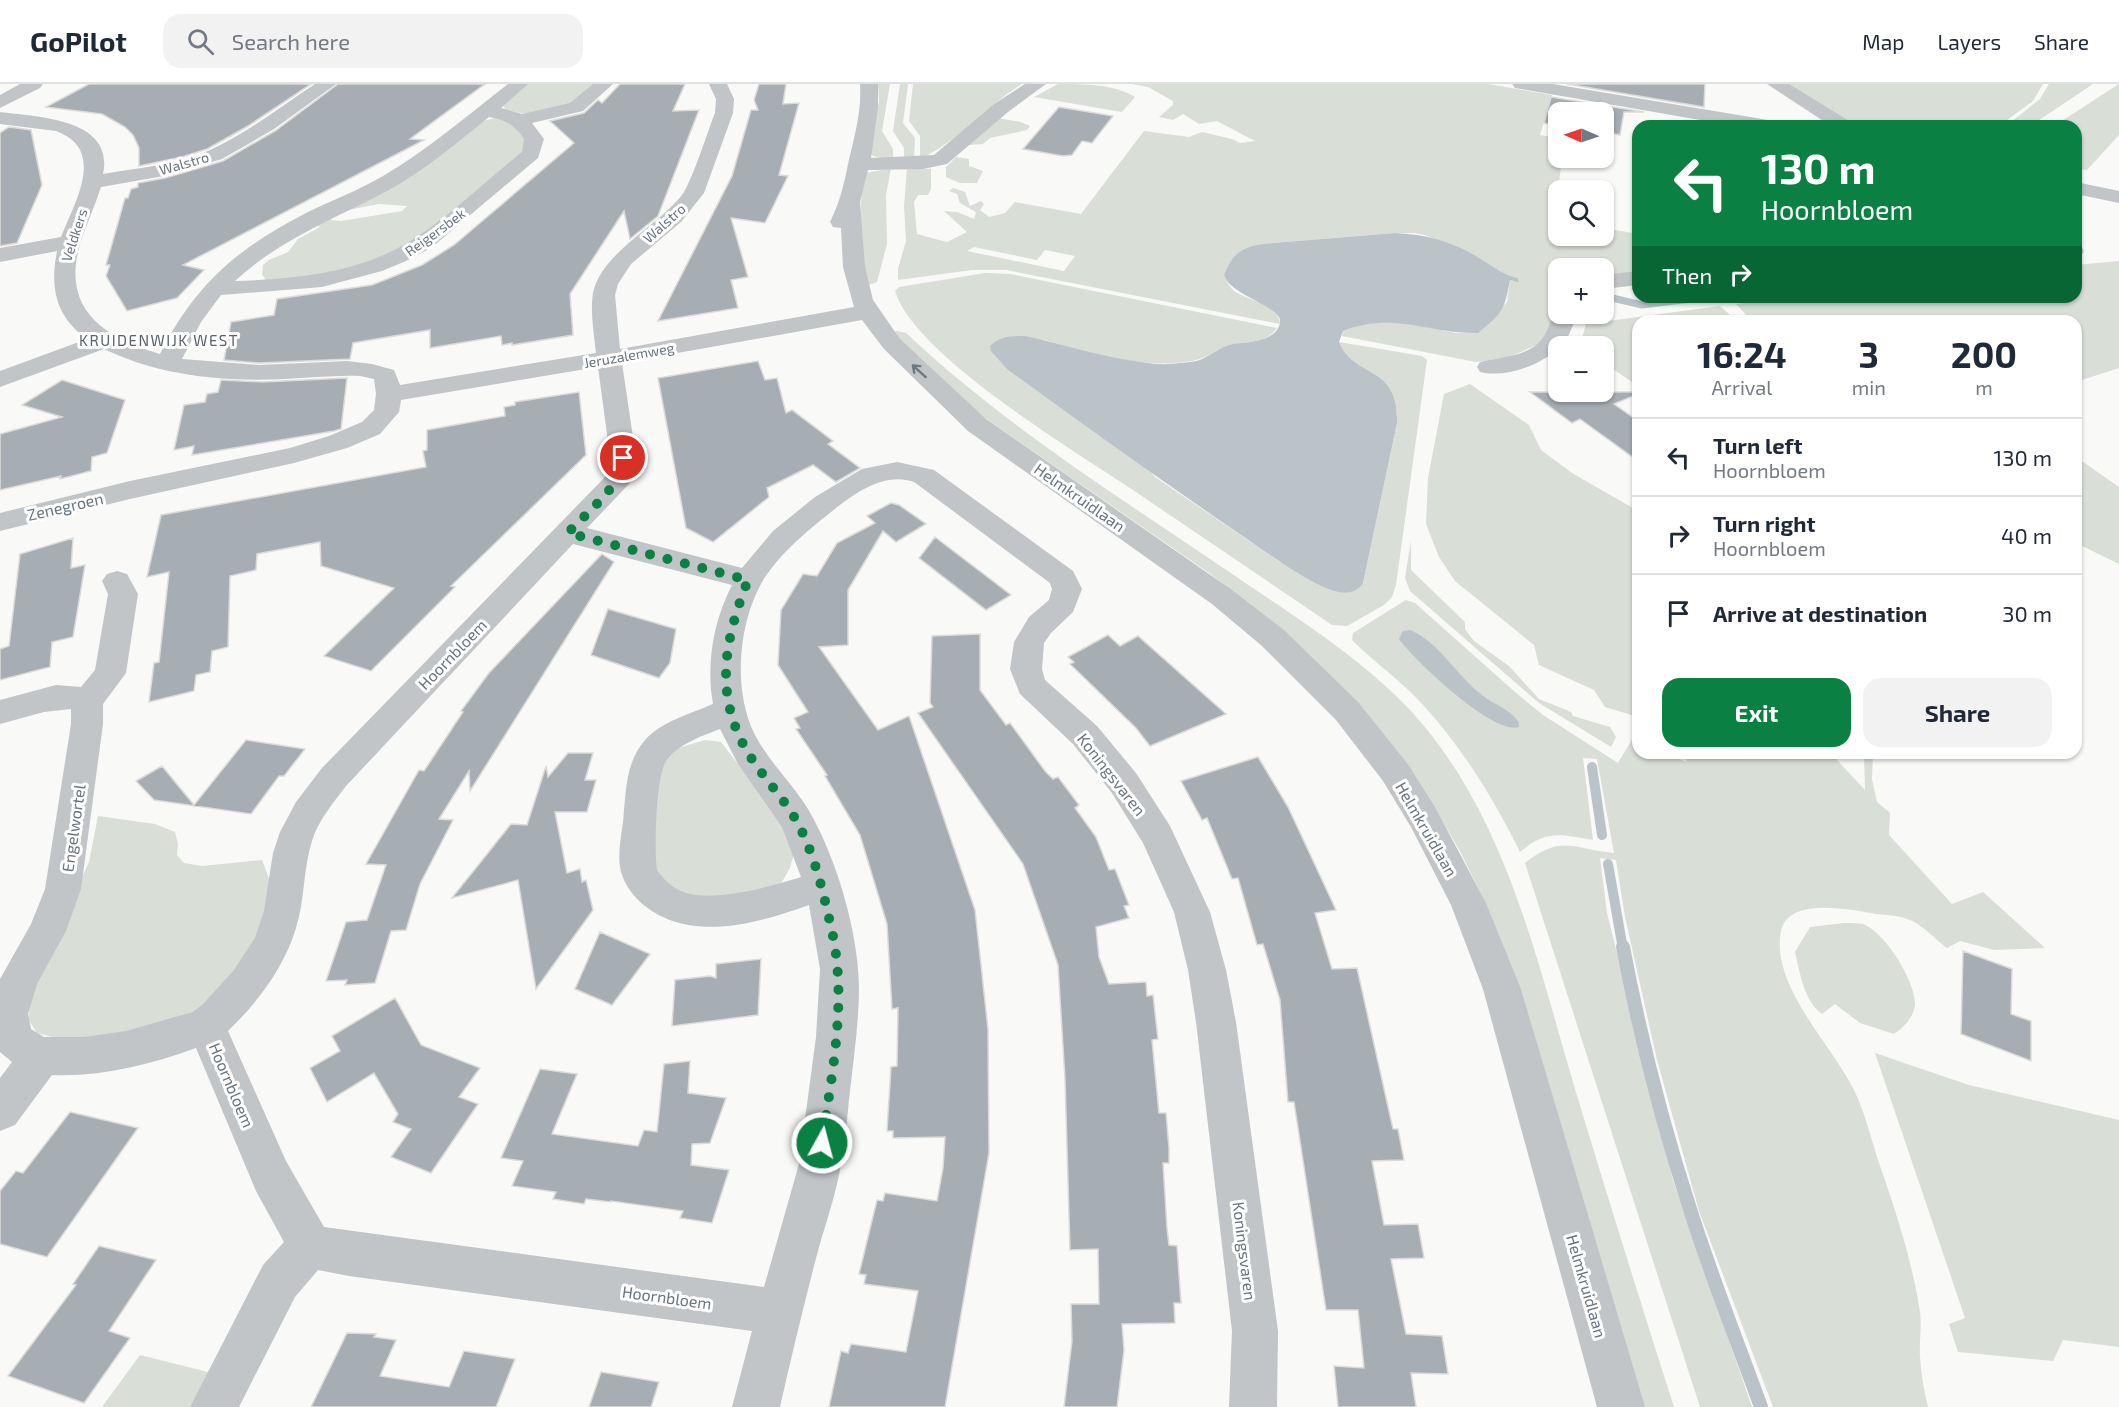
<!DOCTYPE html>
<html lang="en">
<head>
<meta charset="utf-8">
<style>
  :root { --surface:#fff; --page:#f2f2f3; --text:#1f2937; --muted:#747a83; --line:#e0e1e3; --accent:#0b8043 }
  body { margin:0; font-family:"Exo 2",sans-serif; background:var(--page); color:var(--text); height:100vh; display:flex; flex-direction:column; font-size:22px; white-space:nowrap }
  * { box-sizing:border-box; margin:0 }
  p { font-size:20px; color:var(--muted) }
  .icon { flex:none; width:33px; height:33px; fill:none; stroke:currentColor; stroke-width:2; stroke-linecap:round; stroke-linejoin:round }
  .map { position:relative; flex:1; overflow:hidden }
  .sheet { position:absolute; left:1632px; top:231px; width:450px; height:444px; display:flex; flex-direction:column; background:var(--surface); border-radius:18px; box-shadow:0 2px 4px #0004 }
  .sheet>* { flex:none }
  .top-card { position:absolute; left:1632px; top:36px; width:450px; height:183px; border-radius:18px; box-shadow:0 2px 4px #0004; background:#0b8043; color:#fff; overflow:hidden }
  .needle { width:39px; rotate:272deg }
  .tools { position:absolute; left:1548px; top:18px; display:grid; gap:12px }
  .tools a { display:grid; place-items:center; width:66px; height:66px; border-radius:12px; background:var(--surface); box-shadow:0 2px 4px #0004; font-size:30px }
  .pin { position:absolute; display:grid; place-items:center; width:51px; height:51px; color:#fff; margin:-26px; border:3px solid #fff; border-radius:50%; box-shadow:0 2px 6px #0007 }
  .me { position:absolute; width:66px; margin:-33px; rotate:7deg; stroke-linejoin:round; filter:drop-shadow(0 0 4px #0008) }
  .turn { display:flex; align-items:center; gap:21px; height:126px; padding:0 30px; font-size:27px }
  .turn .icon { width:78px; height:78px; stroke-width:2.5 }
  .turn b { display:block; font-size:42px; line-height:51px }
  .then { display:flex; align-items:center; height:57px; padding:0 30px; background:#0003; gap:12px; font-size:22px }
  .eta { display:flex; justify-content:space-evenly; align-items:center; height:102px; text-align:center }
  .eta b { font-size:36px; font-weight:700; line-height:42px }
  .cta { display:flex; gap:12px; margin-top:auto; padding:12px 30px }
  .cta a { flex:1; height:69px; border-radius:18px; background:var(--accent); color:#fff; font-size:24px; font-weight:700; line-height:69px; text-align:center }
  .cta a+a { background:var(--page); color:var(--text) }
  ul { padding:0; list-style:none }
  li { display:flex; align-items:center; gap:18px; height:78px; padding:0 30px; border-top:2px solid var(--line) }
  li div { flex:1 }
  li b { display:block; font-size:22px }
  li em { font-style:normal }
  header { display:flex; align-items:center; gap:36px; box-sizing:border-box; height:84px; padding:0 30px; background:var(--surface); border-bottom:2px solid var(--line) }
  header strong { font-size:28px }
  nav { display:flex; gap:33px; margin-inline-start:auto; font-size:21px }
  .search { width:420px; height:54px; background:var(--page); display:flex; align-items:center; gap:15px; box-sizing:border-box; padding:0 21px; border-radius:18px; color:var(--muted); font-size:22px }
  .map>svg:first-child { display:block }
  .green { fill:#d9ded7; fill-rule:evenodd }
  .water { fill:#bac3c8 }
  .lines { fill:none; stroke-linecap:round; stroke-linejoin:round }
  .stream-far2 { stroke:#bac3c8; stroke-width:7 }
  .stream-far1 { stroke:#bac3c8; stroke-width:10 }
  .stream { stroke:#bac3c8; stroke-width:14 }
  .building { fill:#a6aeb3; stroke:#dbdbd9; stroke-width:1.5 }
  .minor { fill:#c1c5c8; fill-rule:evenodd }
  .oneway { stroke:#6b7883 }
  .route { stroke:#0b8043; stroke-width:10; stroke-dasharray:0 18 }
  .labels { text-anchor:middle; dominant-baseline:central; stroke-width:6; stroke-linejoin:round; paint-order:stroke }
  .far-street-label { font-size:14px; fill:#66747f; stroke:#fff }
  .far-neighbourhood-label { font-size:15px; letter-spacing:1.5px; fill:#58626b; stroke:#fff }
  .street-label { font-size:16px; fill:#66747f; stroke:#fff }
</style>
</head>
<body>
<header>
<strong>GoPilot</strong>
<div class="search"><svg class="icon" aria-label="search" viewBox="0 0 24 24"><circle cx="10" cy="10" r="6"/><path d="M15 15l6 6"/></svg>Search here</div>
<nav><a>Map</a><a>Layers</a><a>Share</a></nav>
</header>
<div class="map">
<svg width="2119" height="1323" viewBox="0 0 2119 1323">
  <rect width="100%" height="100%" fill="#f9f9f7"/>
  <!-- green -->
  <path class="green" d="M526,0H599L582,16L530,31L506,26L502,20Z
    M878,0H890L882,47L893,65V76L882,75L869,70L879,17Z
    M900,0H908L903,39L915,54L914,76H904V64L893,47Z
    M913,0H1022C986,21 958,59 920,74V52L909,37Z
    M1058,0C1083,0 1115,0 1135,13L1122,28L1034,13Z
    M1132,0H1488L1552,11L1540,51L1558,54V70L1561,81L1555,136L1558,137V152H1604V144L1638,150V188L1604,193V184H1558V223L1545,254L1539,260L1509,273L1476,278L1342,252L1343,247L1361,240L1376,238L1405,239L1456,249H1477L1507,218L1510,196L1519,197L1518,194L1505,192L1480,174L1425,151L1414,149H1395L1262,160C1243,163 1230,173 1224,191C1226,195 1228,200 1231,204C1244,218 1278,217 1280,240L1006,186H972L898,196V185L906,157L904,122L907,83L931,85V105L928,111H918L914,118L917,150L947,158L967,148L944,127L957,128L974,135L976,128L960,119L957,110L949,107L953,104L965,108L970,122L981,117L984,120L980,126L989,133L1005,129L1015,118L1081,130L1144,47L1189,53L1202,48L1232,55L1240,59L1255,57L1217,37L1199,40L1183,30L1173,36L1159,33L1173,21V17L1148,3ZM974,163L1037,176L1045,166L1075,172L1064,187L967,167Z
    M1779,0H2043L2033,17L1999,42H1849Z
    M2049,0H2093L2030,42H2006L2040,15Z
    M2119,0V51L2087,86L2076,84V42H2054Z
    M495,34L514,38L524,54V68C466,116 415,170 341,189C317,194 291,195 267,198L262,190L263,181L269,176L288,168L298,155L320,143L315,139L331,133V136L341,137L402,127L407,122L379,120L343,127L476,39Z
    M997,34L1021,38L1030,42L1027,46L990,54L983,60L970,61L969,58Z
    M956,73L969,75V82L983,87L977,99H960L946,93V83Z
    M891,84L886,111L887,160L877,198L863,203C862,165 856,125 866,89Z
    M2119,177V284L2076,298V237H1752L1736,220L1803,213H2076V181Z
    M985,189L1010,190L1277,244C1265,260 1248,257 1230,261C1217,264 1206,275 1192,277C1141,286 1090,268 1041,255L1155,393L1280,478L1363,499L1397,339C1399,279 1355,296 1339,258L1422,272L1427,276L1396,501L1392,513L1384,521L1347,542L1332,541C1266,496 1199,451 1133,406C1075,367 914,271 895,207L899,203Z
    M1720,222L1737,237H1638V302L1604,279V262H1580L1586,240Z
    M897,247L906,249C1007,344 1127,418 1241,496C1300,536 1362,575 1411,627C1506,731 1536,874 1575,1005C1607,1111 1640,1217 1674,1323H1643L1522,908L1486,820L1461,769L1435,724L1284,547L1209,489L982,332L890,249Z
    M1470,300L1529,341L1541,366L1572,389L1638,427V633L1605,623L1594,606L1539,581L1534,561L1455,497L1439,473L1426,440L1428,394L1444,310Z
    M2076,373L2119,403V480L2076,459Z
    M1411,457V486L1465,538V545L1474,557L1509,582L1539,615L1571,628L1573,632L1610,643L1616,653L1611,663L1539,619L1410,507L1405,494Z
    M1406,516L1415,519L1515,608L1543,631L1618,679L1637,647L1638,669H1662L1687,678L1684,669H1837V676L1865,706L1864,669H1873L1872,695L1877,718L1890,729L1889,751L1952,820L1983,808L2045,864L1994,866L1960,857L1947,864C1936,856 1921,839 1907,835C1897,831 1886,831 1876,830C1851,826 1789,812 1781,847C1770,901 1832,961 1854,1006C1865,1029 1871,1054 1879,1079C1896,1128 1912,1176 1920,1228C1922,1243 1919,1258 1920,1273C1921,1290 1924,1307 1928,1323H1773L1699,1127L1657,976L1625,833L1616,776L1600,774L1607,829L1673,1096L1752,1323H1700L1525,779C1562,750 1572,765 1614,769L1597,675L1583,674L1593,756C1561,751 1547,745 1520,768C1494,715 1463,665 1424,622C1402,597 1375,579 1352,556L1353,549Z
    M705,656L721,658L778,732L794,769L790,784L782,798L767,807L703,815L679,809L662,798L653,784L658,693L664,676L675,665Z
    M98,732L155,740L175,748L178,760L177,771L184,779L202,782L262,776L270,797L260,849L211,922L129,952L56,954L37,949L28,935L33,901L89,778Z
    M1844,839C1850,839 1858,839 1863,840C1885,848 1916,898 1915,921C1914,933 1903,944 1894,950L1860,939L1835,920L1822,930C1804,917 1800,889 1795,868L1810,843Z
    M1875,969L1969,1001L2119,1036V1263L2063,1256L2053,1277L1958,1268L1949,1240L1965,1234Z
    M140,1271L212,1289L193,1323H102Z"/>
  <!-- water -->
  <path class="water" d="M1395,149C1426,150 1454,158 1481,175C1494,183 1503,191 1518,194L1519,198L1510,196C1504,228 1502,229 1478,249C1426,250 1395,227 1343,247L1339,258C1355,296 1399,279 1397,339L1363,499C1358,507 1349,510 1339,508C1315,504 1263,466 1241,451C1162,397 1084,341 1007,285L991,267L990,262C1000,252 1012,252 1025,252C1064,260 1101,273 1141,278C1150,279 1159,281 1168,280C1178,279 1190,279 1200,276C1211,271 1220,263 1233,260C1247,258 1276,258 1280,239C1283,222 1230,212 1224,191C1231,172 1241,163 1262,160Z
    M1410,546C1439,558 1457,592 1482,611C1494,621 1511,625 1519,639V643C1494,652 1414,576 1399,555L1403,547Z"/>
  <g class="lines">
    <!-- stream-far2 -->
    <path class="stream-far2" d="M2076,167H2080
      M1604,212L1642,221L1707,213"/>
    <!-- stream-far1 -->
    <path class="stream-far1" d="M1592,683L1602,751
      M1608,780L1623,865"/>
    <!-- stream -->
    <path class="stream" d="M1623,863C1640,952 1662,1039 1690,1125C1711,1192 1737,1257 1761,1323"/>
  </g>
  <!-- building -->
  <path class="building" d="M89,0H311L248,42L207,65L182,73L139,82V64L133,51L125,43L102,30L46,23Z
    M338,0H485L410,55L424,56L183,181L204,186L177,214L127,227L106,192L110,181H106L125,114H128L131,105L138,103V99L165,94L223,77L275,47Z
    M620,0H685L673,27L699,26L658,132L630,155L624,127L570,210L573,251L512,261V259L502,261L501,252L430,264V246L353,259L350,275L259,279L224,276L231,238L274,231L277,215L372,201L422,181L454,161L574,59L550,37L584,29L598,16L602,19Z
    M759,0H786L783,20L799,19L779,91L788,92L765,139L731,134L748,193L731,196L738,224L658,237L732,92L751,26H758L754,16Z
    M1567,0H1705L1704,23Z
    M1551,13L1644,28H1624L1620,51L1604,48V28H1558V42L1544,39Z
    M1059,23L1113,32L1092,59L1082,57L1072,71L1063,72L1023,65Z
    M9,43L31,46L42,101L17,159L0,162V49Z
    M758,277L765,296L777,294L786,329L792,326L833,357L828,360L860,384L836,398L813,381L767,404L769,413L713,458L686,444L658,294Z
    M347,294L341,345L334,347L192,371L194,362L174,366L184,321L205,318L207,310L218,308L221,296L262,298Z
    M62,296L125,316L107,369L92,373L91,387L60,395L61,392L0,406V350L62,333L22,321Z
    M579,308L586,371L451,502L455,503L371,587L324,572L394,504L321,482L320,458L257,470L256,486L230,492L228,563L212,567L210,588L196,591L194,607L149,618L154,579L159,578L169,488L147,493L161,431L426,383L423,367L427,366V346L505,332L504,323L515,321V318Z
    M1530,308H1638V310L1614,320L1638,337V377L1580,335L1572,339Z
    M891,419L899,421L926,440L896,458L883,447L848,506V561L819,563L878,646L909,632L975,826L988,945L989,1069L945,1323H829L841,1267L848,1269L851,1260L906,1268L918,1207L864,1200L866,1191L859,1190L877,1116L883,1117L885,1109L937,1117L943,1084L945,1053L893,1054V1047H887L891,983L897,982L898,924L892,925L887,840L860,751L825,692L827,691L796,645L800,644L794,634L808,628L778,581L781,526L803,490L817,492L837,459L875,439L867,432Z
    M935,453L1011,511L986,526L919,474Z
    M73,454L71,484L85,481L73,553L52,558L50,583L0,596V565L9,562L20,470Z
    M602,470L614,478L470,707L469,687L439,735L453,736L420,800L406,846L391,847L375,899L345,901L347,896L326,897L346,838L367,836L386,781L366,780L419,686L424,687L463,628L461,627L489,589Z
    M608,525L676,545L670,579L659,594L591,571Z
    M980,550V606L1006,641L1010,639L1045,687L1053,695L1058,693L1079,721L1075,724L1096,753L1109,786L1115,785L1129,821L1124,822L1129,834L1096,843L1099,873L1109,900L1146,898L1147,912L1153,911L1158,955L1152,956L1159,1029H1166L1169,1064V1079H1163L1167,1144L1169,1161L1177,1162L1181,1219H1174L1175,1239L1122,1240L1124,1266L1117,1323H1064L1072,1257L1071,1220H1099L1098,1165L1070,1166L1065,995L1058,881L1023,780L918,629L933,623L930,619L932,552Z
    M1108,551L1120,562L1138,552L1226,630L1150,662L1136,644L1070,580L1074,578L1068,573Z
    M246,656L305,665L284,692H279L251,730L154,716L136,697L162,682L194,721Z
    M568,669H593L585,696H596L587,728H555L567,789L580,785L582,798L586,796L593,826L536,905L518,796L452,814L511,740L527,741L546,682L548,693Z
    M1258,673L1288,723L1336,826L1315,829L1332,885L1357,884L1393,1045H1398L1404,1076L1372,1077L1384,1141L1418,1140L1424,1174L1391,1175L1406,1250L1442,1252L1448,1290L1411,1289L1416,1323H1338L1334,1282L1364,1284L1358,1226H1326L1294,1018H1288L1280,916L1263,860L1257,861L1238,794L1232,795L1207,734L1202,736L1181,697Z
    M600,848L650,870L612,921L575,905Z
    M1963,867L2012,885L2011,930L2031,937V977L1961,950Z
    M761,875L758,931L672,942L675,896L710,892L716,894V880Z
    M395,914L421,961L480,984L459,1013L478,1020L431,1089L391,1073L411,1045L393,1038L398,1030L374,989L327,1018L310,984L340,967L332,952Z
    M690,977L688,1009L726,1014L710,1059L692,1060L691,1081L729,1086L712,1139L680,1134L683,1127L611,1117V1118L586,1115L584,1120L553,1115L556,1108L512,1102L523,1077L501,1074L540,985L577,990L552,1050L638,1062L644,1046L657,1048L664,980Z
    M70,1028L138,1044L47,1173L0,1160V1107L16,1087L23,1089Z
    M99,1162L156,1176L109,1247L130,1254L84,1319L8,1292L76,1201L73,1200Z
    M347,1249L376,1250L374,1253L396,1256L380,1292L449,1303L464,1267L515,1275L496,1323H311Z
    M601,1288L659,1298L651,1323H589Z"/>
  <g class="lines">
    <!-- minor -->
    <path class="minor" d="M20,0H43L40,4L0,24V11Z
      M315,0H336L274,45L222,75L164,92L101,103C95,122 86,141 80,160C61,226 104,253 160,270C195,200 239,163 308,128C333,116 359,106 383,92C427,66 467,32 508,0H528L501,24L522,30L570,19L593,0H613L583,27L532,39L544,55L538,74L431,164L406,177L382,187L322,203L221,211L201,238L182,275L259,281L347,277L372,280L394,286L400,301L596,269C594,250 590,227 593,209C601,169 658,142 682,111C693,95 707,49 715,29L716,15L709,0H727L734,15L733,29L704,109L681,138L631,180L618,200L615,211L620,265L854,223L843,183L841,144L833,143L830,138C840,118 844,100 848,80C854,54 862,27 860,0H878V23L871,74L934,71L994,20L1025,0H1046L1008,28L947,80L923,85L868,86L860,118L865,183L873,216L900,255L986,335L1232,506L1284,546L1358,618L1407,679L1435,723L1486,819L1521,905L1645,1323H1597L1483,905L1451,821L1411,743L1383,697L1336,636L1262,562L1212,520L968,347L884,265L862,236L622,279L637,380L629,400L587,444L742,484L773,447L815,413L862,385L897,378L934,386L1073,487L1082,505L1073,528L1051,549L1044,559L1042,585L1045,596L1097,642L1136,689L1170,742L1210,828L1226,886L1236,938L1278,1247L1277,1323H1229L1232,1247L1196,938L1188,886L1174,828L1143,759L1112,709L1073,660L1020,610L1010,585L1014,558L1029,533L1049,516L1052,505L1050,499L914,398C880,386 846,416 821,436C800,453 780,471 765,493C738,536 732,606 755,651C769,678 792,699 808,725C836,773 858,846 859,902C859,937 854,972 850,1007C847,1032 846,1057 841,1081C836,1109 827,1136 819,1163C805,1216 792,1270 780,1323H732L752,1247L349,1192L318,1186L295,1213L239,1323H190L263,1181L284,1158L256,1107L196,964C149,981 101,993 52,991L15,1041L0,1047V994L12,978L0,968V895L31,840L45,805L71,640V625L44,628L0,640V616L56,601L81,603L95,586L108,510L102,497L107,490L117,487L127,490L138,510L126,589L103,620V640L81,805L66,847L37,900L28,930L31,945L44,953H84L126,947L193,928L203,920L234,886L255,854L264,827L273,769L280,748L296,718L322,684L607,391L611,380L598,283L401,316L399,328L380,350L347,364L294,379L130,415L0,447V429L130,397L290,364L329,352L362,338L374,326L376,310L374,295L360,292C335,291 310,294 285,295C224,298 160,292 104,265L0,303V287L87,255C55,232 50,203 57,167L0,178V164L61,153C75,117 107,66 56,47L0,40V28C37,33 115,34 103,90C138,84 175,81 208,67C246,50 280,23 315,0ZM489,33C506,36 515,41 524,55L522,68C488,95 451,131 415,154C363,189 296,195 235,197C280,155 335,135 389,106C425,86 457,59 489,33ZM573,460L732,501C713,538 706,580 713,620C690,630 662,637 645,656C625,679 626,709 623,738C621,754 617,771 621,788C624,799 632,810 640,818C687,860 756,840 809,821L820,885L816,953L799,1080L764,1203L324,1143L286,1077L228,947C258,918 284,884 296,844C305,816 303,785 312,757C318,737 333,719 346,702ZM720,645L738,680L782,743L801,793C772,802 704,822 677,805C669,801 662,793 657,786C654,766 656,696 665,679C675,661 702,652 720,645Z
      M1512,0H1553L1768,36L1775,38L1778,42H1735L1521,5L1515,4Z
      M1767,0H1789L1851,38L1854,42H1831Z
      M2076,98L2119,107V119L2076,110Z
      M1638,187V201L1604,205V191Z
      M1557,225L1558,230H1577C1573,240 1570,252 1563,260C1547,278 1509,295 1480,288L1477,283L1480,278C1500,273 1528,273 1542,255C1549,247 1550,234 1557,225Z"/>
  </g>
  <!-- one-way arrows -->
  <defs><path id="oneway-shaft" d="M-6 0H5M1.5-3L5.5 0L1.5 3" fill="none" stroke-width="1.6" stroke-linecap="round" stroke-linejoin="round" transform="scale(1.5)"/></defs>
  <use class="oneway" href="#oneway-shaft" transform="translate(919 287) rotate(-138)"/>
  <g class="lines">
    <!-- route -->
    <path class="route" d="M623,374C626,398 584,431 568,449L748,496C725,555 713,610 748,669C762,692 782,712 796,736C814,768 823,807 831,843C848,914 832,988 822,1059"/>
  </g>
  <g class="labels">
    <!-- far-street labels -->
    <g class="far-street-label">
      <text transform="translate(184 79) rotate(-16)">Walstro</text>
      <text transform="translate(664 139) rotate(-42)">Walstro</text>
      <text transform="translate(435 148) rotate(-36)">Reigersbek</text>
      <text transform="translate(74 151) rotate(-72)">Veldkers</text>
      <text transform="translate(629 271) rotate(-10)">Jeruzalemweg</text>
    </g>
    <!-- far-neighbourhood labels -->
    <g class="far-neighbourhood-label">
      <text x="159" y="256">KRUIDENWIJK WEST</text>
    </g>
    <!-- street labels -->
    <g class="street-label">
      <text transform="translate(1080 413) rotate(35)">Helmkruidlaan</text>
      <text transform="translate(65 422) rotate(-13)">Zenegroen</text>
      <text transform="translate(452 570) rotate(-46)">Hoornbloem</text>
      <text transform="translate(1112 690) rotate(52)">Koningsvaren</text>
      <text transform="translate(73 744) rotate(-82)">Engelwortel</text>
      <text transform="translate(1427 745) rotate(60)">Helmkruidlaan</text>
      <text transform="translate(232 1001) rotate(67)">Hoornbloem</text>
      <text transform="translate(1245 1167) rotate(83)">Koningsvaren</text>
      <text transform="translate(1587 1202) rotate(74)">Helmkruidlaan</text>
      <text transform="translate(667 1213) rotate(8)">Hoornbloem</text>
    </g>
  </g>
</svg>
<div class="tools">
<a><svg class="needle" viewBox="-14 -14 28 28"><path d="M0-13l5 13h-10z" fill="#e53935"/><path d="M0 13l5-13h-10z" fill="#747a83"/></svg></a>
<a><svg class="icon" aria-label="search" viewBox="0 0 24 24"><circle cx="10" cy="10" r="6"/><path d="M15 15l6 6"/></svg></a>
<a>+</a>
<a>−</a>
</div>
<div class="pin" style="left:623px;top:374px;background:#d93025"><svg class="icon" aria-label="arrive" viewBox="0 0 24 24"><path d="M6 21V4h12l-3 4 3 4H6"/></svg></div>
<svg class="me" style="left:822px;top:1059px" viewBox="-20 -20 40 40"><circle r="17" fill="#0b8043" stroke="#fff" stroke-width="3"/><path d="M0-11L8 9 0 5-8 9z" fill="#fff"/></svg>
<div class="top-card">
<div class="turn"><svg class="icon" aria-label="left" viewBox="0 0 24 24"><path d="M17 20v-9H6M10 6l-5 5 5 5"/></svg><div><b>130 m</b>Hoornbloem</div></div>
<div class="then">Then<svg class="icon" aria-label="right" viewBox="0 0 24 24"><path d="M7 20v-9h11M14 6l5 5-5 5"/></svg></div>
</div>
<section class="sheet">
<div class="eta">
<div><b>16:24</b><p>Arrival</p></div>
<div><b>3</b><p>min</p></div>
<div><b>200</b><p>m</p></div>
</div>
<ul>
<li><svg class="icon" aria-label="left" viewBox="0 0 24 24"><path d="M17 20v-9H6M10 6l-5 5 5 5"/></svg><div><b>Turn left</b><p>Hoornbloem</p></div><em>130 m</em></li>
<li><svg class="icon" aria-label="right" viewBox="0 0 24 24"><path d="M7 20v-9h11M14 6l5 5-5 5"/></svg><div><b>Turn right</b><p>Hoornbloem</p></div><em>40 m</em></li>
<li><svg class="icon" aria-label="arrive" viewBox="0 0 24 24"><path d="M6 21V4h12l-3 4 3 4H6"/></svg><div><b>Arrive at destination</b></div><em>30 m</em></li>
</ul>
<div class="cta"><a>Exit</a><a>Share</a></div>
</section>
</div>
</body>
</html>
